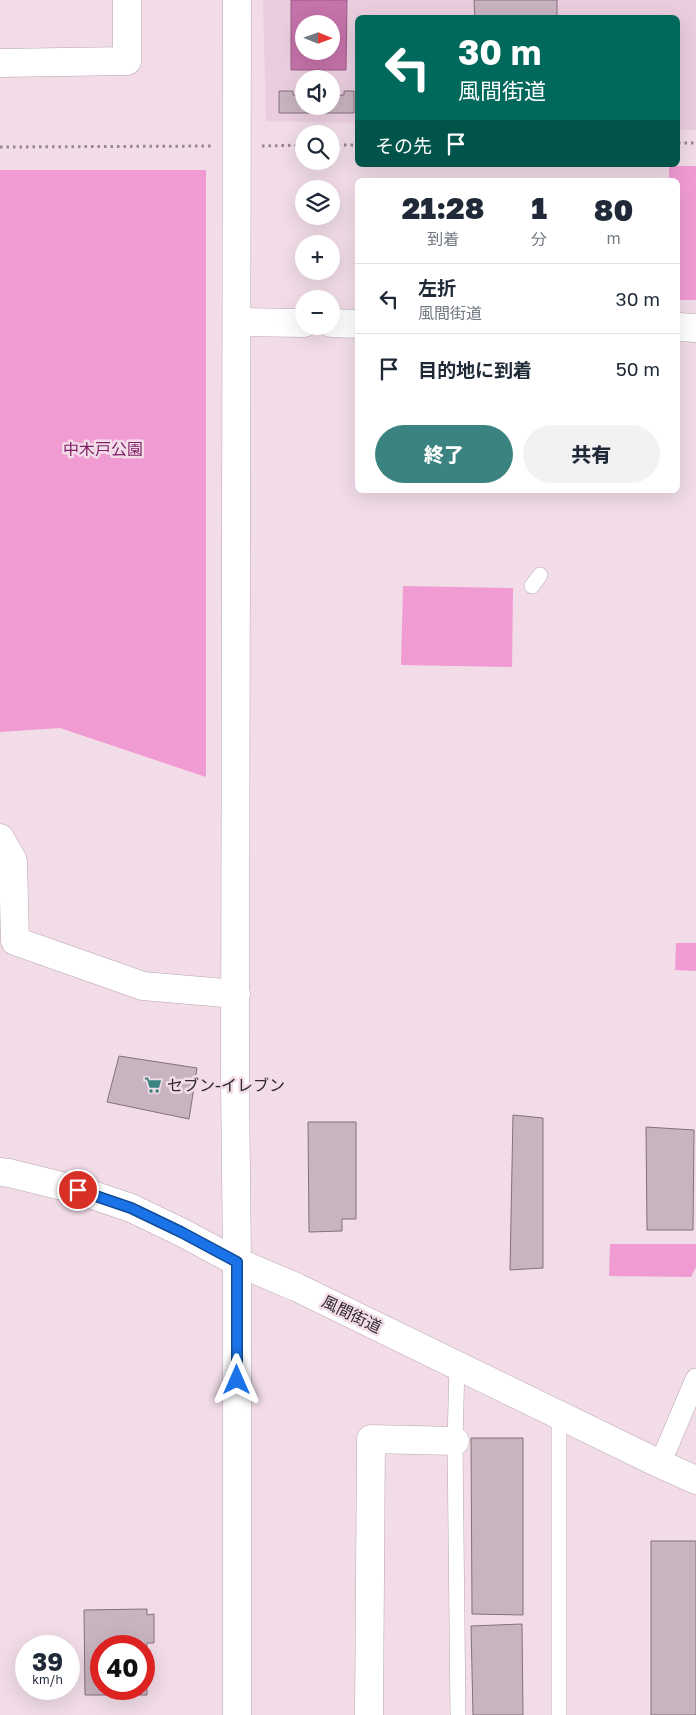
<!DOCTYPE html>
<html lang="ja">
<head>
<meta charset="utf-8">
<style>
  :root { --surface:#fff; --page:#f2f2f3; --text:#1f2937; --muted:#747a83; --line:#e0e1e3; --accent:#3b8380 }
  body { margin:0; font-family:"Golos Text","Noto Sans JP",sans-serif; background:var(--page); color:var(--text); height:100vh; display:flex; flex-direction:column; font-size:19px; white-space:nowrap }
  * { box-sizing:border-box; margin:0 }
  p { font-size:16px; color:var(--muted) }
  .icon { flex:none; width:28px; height:28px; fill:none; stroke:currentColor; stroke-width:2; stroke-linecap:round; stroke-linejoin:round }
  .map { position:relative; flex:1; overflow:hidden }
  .side { position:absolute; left:355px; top:178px; width:325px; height:315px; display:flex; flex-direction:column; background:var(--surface); border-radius:8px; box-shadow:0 5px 20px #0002 }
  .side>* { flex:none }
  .hud { position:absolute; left:355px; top:15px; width:325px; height:152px; border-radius:8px; box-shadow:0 5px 20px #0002; background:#00695c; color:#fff; overflow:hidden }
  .needle { width:32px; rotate:91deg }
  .tools { position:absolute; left:295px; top:15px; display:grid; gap:10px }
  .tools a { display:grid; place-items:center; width:45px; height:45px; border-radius:50%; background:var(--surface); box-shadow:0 5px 20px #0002; font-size:25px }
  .speed { position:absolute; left:15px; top:1635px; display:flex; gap:10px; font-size:25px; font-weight:700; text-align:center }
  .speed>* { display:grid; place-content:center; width:65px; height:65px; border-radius:50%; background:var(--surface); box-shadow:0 5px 20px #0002; line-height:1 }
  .speed small { font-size:12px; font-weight:400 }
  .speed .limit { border:8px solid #d22; background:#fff; color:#111 }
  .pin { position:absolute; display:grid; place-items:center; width:42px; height:42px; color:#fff; margin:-21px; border:2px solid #fff; border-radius:50%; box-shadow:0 1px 5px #0007 }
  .me { position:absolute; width:55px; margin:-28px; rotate:0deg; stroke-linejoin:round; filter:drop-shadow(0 0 4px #0008) }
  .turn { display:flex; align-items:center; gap:18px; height:105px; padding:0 20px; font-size:22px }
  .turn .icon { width:65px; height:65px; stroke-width:2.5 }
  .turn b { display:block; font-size:35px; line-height:42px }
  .then { display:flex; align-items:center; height:48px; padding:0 20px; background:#0003; gap:10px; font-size:19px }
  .eta { display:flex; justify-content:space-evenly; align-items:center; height:85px; text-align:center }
  .eta b { font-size:30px; font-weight:800; line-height:35px }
  .cta { display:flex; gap:10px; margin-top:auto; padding:10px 20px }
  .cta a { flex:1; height:58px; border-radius:30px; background:var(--accent); color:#fff; font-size:20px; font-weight:800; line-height:58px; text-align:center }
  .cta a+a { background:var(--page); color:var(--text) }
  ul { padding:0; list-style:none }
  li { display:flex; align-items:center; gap:15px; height:70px; padding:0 20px; border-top:1px solid var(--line) }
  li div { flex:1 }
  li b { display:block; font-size:19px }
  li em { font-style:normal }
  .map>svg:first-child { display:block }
  .built { fill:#eacedf; fill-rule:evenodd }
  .green { fill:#f19bd3 }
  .water { fill:#c573a9; stroke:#985c84; fill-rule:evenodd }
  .building { fill:#c8b4c0; stroke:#83717c; fill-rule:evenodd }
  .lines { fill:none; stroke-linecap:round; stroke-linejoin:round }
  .service-casing { stroke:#b9a5b1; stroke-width:16 }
  .pedestrian-casing { stroke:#b9a5b1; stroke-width:22 }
  .minor-casing { stroke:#b9a5b1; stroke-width:29 }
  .tertiary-casing { stroke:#b9a5b1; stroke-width:29 }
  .path { stroke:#95868f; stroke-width:3; stroke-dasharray:2.5 4; stroke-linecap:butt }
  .service { stroke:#fff; stroke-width:15 }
  .pedestrian { stroke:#fff; stroke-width:21 }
  .minor { stroke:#fff; stroke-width:28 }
  .tertiary { stroke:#fff; stroke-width:28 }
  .route-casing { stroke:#114b97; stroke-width:12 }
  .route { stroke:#1a73e8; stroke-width:9 }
  .labels { text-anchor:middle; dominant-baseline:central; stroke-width:5; stroke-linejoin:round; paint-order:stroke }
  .park-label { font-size:16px; fill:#822068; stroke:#f1dce8 }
  .poi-label { font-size:16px; fill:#30282d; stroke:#f1dce8; text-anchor:start }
  .street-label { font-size:16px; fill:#30282d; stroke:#f1dce8 }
</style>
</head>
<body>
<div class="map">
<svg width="696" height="1715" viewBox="0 0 696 1715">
  <rect width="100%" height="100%" fill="#f1dce8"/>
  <!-- built -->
  <path class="built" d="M263,0H696V130H678V18H358L357,123L266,121ZM304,24H331V51H304ZM304,79H331V106H304Z"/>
  <!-- green -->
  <path class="green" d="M669,166H696V300H678V180H669Z
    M0,170H206V777L60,728L0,732Z
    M403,586L513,588L512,667L401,665Z
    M676,943H696V971L675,970Z
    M610,1244H696V1267L691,1277L609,1276Z"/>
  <!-- water -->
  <path class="water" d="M291,0H347L346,70H291ZM304,24H331V51H304Z"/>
  <!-- building -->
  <path class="building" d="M474,0H557V18H475Z
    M279,91H293V95H301V100H304V106H331V100H334L333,95H344V91H354V113H279Z
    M119,1056L197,1068L189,1119L107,1102Z
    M513,1115L543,1118V1268L510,1270Z
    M308,1122H356V1219H342V1231L309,1232Z
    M646,1127L694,1130L693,1230H647Z
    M471,1438H523V1615L472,1614Z
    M651,1541H696V1715H651Z
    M147,1609V1615L154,1614V1643H147V1695H85L84,1610ZM101,1646H144V1689H101Z
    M522,1624L523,1715H473L471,1626Z"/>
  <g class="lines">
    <!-- service casing -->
    <g class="service-casing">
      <path id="service" d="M532,586L540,575
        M457,1365L455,1441L458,1715
        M559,1715V1415"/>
    </g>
    <!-- pedestrian casing -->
    <g class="pedestrian-casing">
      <path id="pedestrian" d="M660,1464L696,1379"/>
    </g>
    <!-- minor casing -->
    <g class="minor-casing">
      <path id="minor" d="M0,63L127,61V0
        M237,322L304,323
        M331,323L358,324
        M678,327L696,328
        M0,838L13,861L15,941L143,986L236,994
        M369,1715L371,1439L455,1441"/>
    </g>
    <!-- tertiary casing -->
    <g class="tertiary-casing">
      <path id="tertiary" d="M0,1172L9,1173L78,1190L131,1208L181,1232L237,1262L296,1287L660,1464L696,1480
        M237,1715V1262L235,1084L237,0"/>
    </g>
    <!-- path -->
    <path class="path" d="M678,143H696
      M331,145H358
      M262,146L304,145
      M0,147L211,146"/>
    <!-- service -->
    <use href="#service" class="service"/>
    <!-- pedestrian -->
    <use href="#pedestrian" class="pedestrian"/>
    <!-- minor -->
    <use href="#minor" class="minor"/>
    <!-- tertiary -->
    <use href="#tertiary" class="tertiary"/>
  </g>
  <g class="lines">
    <!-- route casing -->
    <g class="route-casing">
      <path id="route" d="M78,1190L131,1208L181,1232L237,1262V1380"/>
    </g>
    <!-- route -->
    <use href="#route" class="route"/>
  </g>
  <!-- icons -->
  <defs>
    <g id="supermarket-bare" transform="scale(1.35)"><path d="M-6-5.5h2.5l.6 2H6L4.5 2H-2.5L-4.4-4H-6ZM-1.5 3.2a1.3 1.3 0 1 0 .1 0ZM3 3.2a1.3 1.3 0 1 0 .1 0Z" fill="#3b8380" stroke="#f1dce8" stroke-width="2.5" paint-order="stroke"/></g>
  </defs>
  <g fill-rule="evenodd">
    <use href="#supermarket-bare" x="153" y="1085"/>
  </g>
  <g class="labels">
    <!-- park labels -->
    <g class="park-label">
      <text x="103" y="449">中木戸公園</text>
    </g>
    <!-- poi labels -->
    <g class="poi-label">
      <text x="167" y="1085">セブン-イレブン</text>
    </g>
    <!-- street labels -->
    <g class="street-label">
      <text transform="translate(352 1314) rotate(26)">風間街道</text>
    </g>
  </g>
</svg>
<div class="tools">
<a><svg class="needle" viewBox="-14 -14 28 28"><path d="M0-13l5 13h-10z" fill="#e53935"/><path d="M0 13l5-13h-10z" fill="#747a83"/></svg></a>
<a><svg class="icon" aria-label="sound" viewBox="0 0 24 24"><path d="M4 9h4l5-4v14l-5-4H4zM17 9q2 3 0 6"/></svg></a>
<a><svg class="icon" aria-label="search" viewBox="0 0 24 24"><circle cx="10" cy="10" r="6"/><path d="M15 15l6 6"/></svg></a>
<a><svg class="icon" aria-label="layers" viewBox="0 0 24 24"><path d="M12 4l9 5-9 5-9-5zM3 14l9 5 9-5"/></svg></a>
<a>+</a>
<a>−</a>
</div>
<div class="speed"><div>39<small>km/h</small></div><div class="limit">40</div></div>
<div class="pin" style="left:78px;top:1190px;background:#d93025"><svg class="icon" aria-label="arrive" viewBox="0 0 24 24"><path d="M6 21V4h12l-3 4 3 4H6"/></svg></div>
<svg class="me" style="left:237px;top:1380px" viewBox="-20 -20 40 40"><path d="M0-17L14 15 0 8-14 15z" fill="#1a73e8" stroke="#fff" stroke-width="4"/></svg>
<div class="hud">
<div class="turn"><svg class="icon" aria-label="left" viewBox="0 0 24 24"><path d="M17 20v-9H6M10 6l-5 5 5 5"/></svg><div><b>30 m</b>風間街道</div></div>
<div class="then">その先<svg class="icon" aria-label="arrive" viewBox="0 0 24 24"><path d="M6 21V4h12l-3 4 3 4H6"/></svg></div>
</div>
<section class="side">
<div class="eta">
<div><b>21:28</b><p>到着</p></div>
<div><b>1</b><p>分</p></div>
<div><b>80</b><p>m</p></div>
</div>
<ul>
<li><svg class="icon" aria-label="left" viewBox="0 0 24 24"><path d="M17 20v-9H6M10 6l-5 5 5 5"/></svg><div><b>左折</b><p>風間街道</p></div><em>30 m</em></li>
<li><svg class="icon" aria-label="arrive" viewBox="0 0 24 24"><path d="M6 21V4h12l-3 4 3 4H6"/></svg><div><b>目的地に到着</b></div><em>50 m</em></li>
</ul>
<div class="cta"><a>終了</a><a>共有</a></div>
</section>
</div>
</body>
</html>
